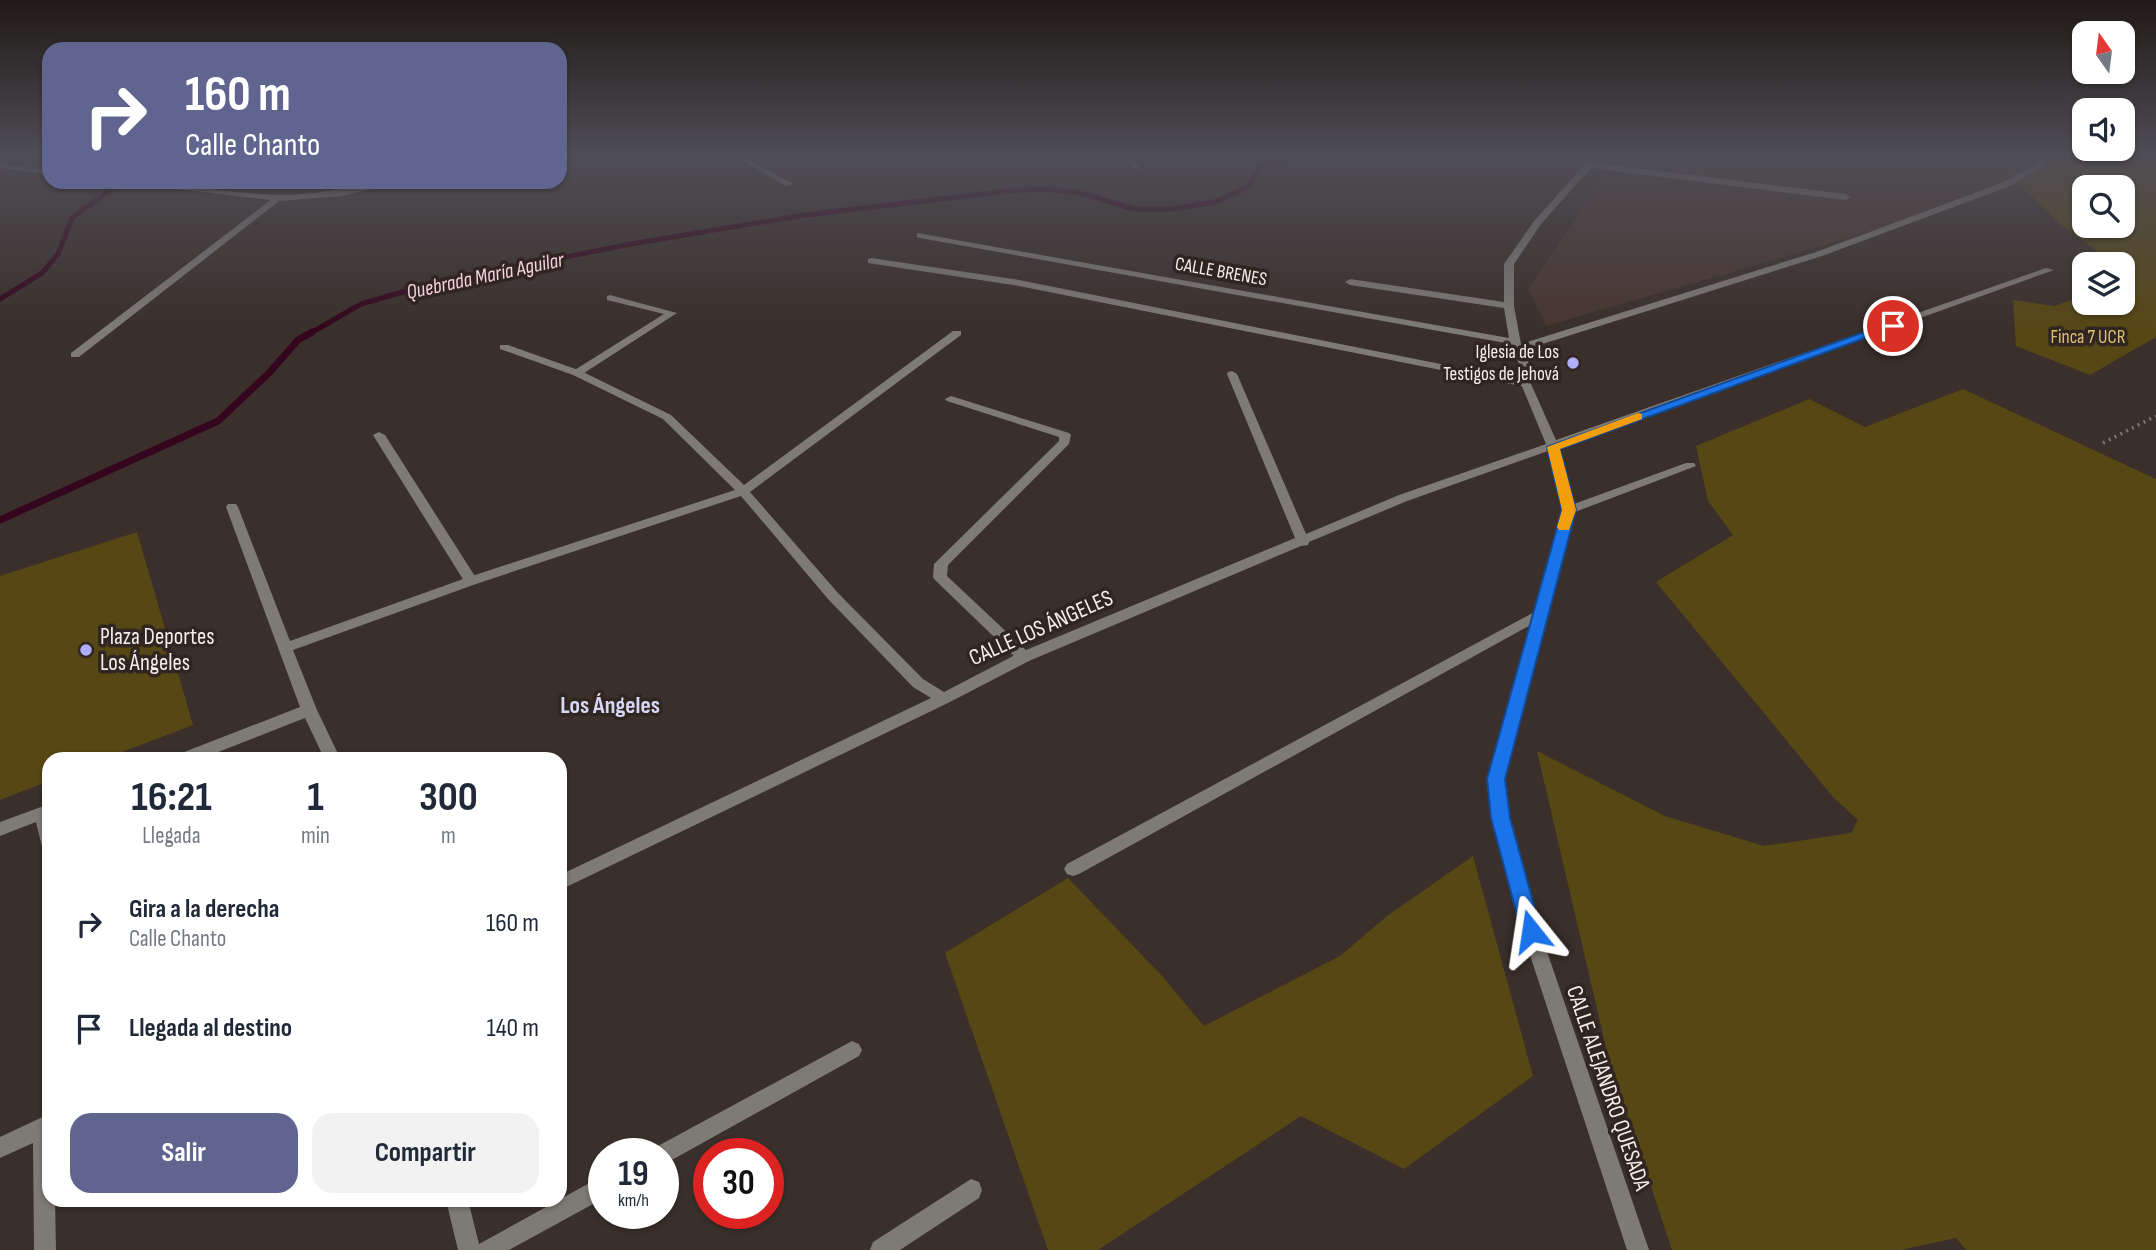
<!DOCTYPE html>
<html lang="es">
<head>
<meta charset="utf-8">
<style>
  :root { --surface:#fff; --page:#f2f2f3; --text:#1f2937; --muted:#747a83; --accent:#5f658f }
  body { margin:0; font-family:"Sofia Sans Condensed",sans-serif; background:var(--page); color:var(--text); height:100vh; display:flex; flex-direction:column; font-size:26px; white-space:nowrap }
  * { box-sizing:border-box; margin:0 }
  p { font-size:23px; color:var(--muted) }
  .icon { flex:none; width:38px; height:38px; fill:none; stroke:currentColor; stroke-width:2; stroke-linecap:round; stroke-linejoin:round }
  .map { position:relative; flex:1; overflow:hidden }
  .side { position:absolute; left:42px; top:752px; width:525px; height:455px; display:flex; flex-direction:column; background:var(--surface); border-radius:21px; box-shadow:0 2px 5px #0004 }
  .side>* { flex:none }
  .top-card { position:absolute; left:42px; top:42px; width:525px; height:147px; border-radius:21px; box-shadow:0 2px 5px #0004; background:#5f658f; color:#fff; overflow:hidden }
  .needle { width:46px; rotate:346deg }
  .buttons { position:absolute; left:2072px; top:21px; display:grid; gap:14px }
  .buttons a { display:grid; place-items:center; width:63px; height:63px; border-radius:14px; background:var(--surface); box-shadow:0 2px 5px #0004; font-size:35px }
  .speed { position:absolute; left:588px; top:1138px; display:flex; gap:14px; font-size:35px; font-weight:700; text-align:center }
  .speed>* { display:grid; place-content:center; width:91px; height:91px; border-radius:50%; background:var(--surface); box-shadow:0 2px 5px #0004; line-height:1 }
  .speed small { font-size:18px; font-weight:400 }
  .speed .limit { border:10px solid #d22; background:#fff; color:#111 }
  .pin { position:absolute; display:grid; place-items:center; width:60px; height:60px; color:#fff; margin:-30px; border:4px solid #fff; border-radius:50%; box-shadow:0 2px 7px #0007 }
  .me { position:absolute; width:77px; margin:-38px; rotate:345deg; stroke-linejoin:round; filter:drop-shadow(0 0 5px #0008) }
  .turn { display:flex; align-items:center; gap:24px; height:147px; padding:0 28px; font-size:32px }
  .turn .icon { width:91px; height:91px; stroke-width:2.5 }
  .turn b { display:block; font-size:49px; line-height:60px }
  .eta { display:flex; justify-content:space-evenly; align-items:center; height:119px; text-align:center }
  .eta b { font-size:42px; font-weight:700; line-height:49px }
  .button { display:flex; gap:14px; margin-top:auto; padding:14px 28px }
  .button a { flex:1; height:80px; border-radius:21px; background:var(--accent); color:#fff; font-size:28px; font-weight:700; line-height:80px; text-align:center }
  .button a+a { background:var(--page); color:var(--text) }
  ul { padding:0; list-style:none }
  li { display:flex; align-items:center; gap:21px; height:105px; padding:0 28px }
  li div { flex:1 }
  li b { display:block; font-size:26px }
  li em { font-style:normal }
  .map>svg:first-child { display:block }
  .built { fill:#48362f }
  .green { fill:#574715; fill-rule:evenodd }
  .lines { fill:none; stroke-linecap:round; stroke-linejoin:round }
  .stream-far1 { stroke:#34051c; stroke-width:5 }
  .stream { stroke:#34051c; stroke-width:7 }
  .path { stroke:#7f7571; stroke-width:3.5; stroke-dasharray:2 4.5; stroke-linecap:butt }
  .lane { fill:#7e7a76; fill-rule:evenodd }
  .street { fill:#7e7a76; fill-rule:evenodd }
  .route { fill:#1a73e8; stroke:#114b97; stroke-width:2 }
  .slow { fill:#f59e0b }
  .poi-dot { fill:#aeaefb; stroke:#302521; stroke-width:2.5 }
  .labels { text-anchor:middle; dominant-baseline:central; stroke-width:7; stroke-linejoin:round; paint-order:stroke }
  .far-street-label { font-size:19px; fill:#f6eeeb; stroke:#302521 }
  .far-park-label { font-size:19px; fill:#dec16f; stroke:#302521 }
  .far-poi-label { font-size:19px; fill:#f6eeeb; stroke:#302521; text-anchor:end }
  .far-water-label { font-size:21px; font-style:italic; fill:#f4d1dd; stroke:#302521 }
  .street-label { font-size:23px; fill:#f6eeeb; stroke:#302521 }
  .poi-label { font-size:23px; fill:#f6eeeb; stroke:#302521; text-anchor:start }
  .neighbourhood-label { font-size:24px; font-weight:bold; fill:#d6d7f5; stroke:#302521 }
</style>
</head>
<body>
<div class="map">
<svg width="2156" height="1250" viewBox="0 0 2156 1250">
  <rect width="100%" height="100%" fill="#3a2f2a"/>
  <!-- built -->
  <path class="built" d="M1619,155H2028L2075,172L1546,326L1528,289Z"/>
  <!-- green -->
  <path class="green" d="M2029,155H2156V337L2090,375L2016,346L2013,300L2055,306L2084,295V303H2123V264H2115L2060,224L2016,181L2049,167ZM2084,187H2123V226H2084Z
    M1963,389L2156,479V1250H1966L1956,1238L1900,1250H1672L1608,1056L1537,751L1665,816L1764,846L1851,833L1858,820L1833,797L1656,582L1733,535L1708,501L1696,446L1809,399L1865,427Z
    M137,532L193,725L104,759L49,760V781L0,800V576Z
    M1473,856L1533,1076L1404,1169L1301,1116L1098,1250H1048L945,953L1068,878L1163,977L1204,1026L1340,956L1387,916Z"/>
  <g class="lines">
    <!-- stream-far1 -->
    <path class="stream-far1" d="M0,299L42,273L58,254L72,218L110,190L129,182
      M309,334L361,304L434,283L631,244L805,215L1008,191L1042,189L1080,193L1134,209H1171L1215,202L1249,186L1262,166L1305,155"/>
    <!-- stream -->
    <path class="stream" d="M0,520L218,421L269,373L298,340L312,332"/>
    <!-- path -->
    <path class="path" d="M2103,443L2156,416"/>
    <!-- lane -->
    <path class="lane" d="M731,155H741L793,184L786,186Z
      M1122,155H1130L1140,165V169H1134Z
      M276,196L283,198L79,357H71V353Z
      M871,258L1019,280L1526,381L1531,384L1526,387L1019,286L868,263V259Z
      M610,295L677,313L581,375H573V371L664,314L607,300V296Z
      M951,396L1069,433L1071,435L1069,444L948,565L947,576L1029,653L1031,657L1024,662L1019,661L935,580L933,577L934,564L1059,441V437L947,401L945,399Z
      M379,432L385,435L478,581L476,584L471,585L464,581L373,435Z
      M1542,608L1547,610L1549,613L1547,616L1079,874L1073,876L1067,874L1064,869L1067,864Z
      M971,1179L979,1182L982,1190L979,1198L900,1250H870L873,1242Z"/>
    <!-- street -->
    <path class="street" d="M1589,155H1597L1594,163L1846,194L1850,197L1846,200L1591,168L1541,224L1514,264V306L1521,344L1816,252L2004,182L2034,165L2038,155H2046L2041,168L2010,186L1822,256L1523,350L1529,364L1531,384L1556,440L2046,268L2054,270L1559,447L1574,504L1686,463H1694L1696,466L1575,512L1504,779L1508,818L1540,931L1649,1250H1627L1522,931L1492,818L1488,779L1563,510L1548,451L1407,501L1309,542L1308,545L1301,546L1029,661L948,703L560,890V875L931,698L913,687L828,599L741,496L476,584L293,650L317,710L341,760H325L305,718L198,760H172L174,756L300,707L226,507L228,504H236L238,507L290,641L466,578L735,490L663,419L573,375L500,349V345H508L581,371L671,415L744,485L953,331H961V335L750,492L838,593L923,679L944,692L1019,653L1295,538L1227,374L1228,372L1232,371L1237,374L1306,534L1399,495L1546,444L1521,384L1519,364L1511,344L920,238L917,237V233L1509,338L1504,308L1350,285L1345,282L1350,279L1504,302V264L1535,220L1585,164Z
      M0,164L49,170V174L0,168Z
      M129,182C179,182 228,194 279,195C320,196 360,182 401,182L342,196L279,201L133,184Z
      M49,804V853L43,851L36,822L0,836V822Z
      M852,1041L859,1044L862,1050L859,1056L670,1161L663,1164V1153H653L656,1147Z
      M49,1114V1200H55L56,1250H34L33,1143L0,1158V1137Z
      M604,1175V1198L509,1250H458L446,1200H468L479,1244Z"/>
  </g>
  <!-- sky -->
  <linearGradient id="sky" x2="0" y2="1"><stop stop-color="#201a17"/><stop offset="0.47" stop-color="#4f4d55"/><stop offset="1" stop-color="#4f4d55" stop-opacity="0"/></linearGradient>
  <rect width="2156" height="330" fill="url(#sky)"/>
  <!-- route -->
  <path class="route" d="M1889,323L1898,326L1560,449L1576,510L1505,779L1510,818L1541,931L1538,937L1531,940L1523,937L1491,818L1487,779L1562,510L1547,447Z"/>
  <!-- slow -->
  <path class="slow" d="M1638,413L1642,414V419L1560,449L1576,510L1569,530H1559L1557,527L1562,510L1547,447Z"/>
  <!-- markers -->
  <g class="poi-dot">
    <circle cx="1573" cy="363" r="7"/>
    <circle cx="86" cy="650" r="7"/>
  </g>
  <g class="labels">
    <!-- far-street labels -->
    <g class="far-street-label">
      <text transform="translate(1221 272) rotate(10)">CALLE BRENES</text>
    </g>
    <!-- far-park labels -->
    <g class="far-park-label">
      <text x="2088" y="337">Finca 7 UCR</text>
    </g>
    <!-- far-poi labels -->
    <g class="far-poi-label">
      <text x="1559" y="352">Iglesia de Los<tspan x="1559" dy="22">Testigos de Jehová</tspan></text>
    </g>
    <!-- far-water labels -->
    <g class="far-water-label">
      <text transform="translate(485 276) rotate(-12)">Quebrada María Aguilar</text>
    </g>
    <!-- street labels -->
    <g class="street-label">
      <text transform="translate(1041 628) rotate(-24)">CALLE LOS ÁNGELES</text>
      <text transform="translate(1608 1088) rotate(71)">CALLE ALEJANDRO QUESADA</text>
    </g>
    <!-- poi labels -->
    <g class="poi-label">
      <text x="100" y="637">Plaza Deportes<tspan x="100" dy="26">Los Ángeles</tspan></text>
    </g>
    <!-- neighbourhood labels -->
    <g class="neighbourhood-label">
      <text x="610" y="705">Los Ángeles</text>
    </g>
  </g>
</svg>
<div class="buttons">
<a><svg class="needle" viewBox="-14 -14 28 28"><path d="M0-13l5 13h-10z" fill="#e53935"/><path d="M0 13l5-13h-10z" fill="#747a83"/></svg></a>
<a><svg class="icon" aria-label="sound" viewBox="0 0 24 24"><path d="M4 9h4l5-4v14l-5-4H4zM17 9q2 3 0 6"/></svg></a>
<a><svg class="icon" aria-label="search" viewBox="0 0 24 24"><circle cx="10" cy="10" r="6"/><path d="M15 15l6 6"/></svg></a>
<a><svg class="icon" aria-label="layers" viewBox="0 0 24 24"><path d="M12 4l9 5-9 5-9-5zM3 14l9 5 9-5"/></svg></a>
</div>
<div class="speed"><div>19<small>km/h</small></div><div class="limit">30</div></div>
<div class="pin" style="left:1893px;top:326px;background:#d93025"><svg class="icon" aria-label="arrive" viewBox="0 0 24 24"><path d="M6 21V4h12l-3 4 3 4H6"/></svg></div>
<svg class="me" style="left:1531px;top:931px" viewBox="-20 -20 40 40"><path d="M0-17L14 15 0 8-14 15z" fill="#1a73e8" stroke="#fff" stroke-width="4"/></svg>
<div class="top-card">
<div class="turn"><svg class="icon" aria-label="right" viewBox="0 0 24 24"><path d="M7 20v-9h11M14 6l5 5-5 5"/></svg><div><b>160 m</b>Calle Chanto</div></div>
</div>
<section class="side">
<div class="eta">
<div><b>16:21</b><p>Llegada</p></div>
<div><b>1</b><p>min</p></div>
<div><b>300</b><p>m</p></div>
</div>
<ul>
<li><svg class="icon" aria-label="right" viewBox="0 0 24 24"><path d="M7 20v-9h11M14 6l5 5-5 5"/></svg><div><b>Gira a la derecha</b><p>Calle Chanto</p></div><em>160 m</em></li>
<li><svg class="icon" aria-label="arrive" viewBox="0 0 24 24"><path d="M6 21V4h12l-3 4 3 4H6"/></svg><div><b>Llegada al destino</b></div><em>140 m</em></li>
</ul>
<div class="button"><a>Salir</a><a>Compartir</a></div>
</section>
</div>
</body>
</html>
